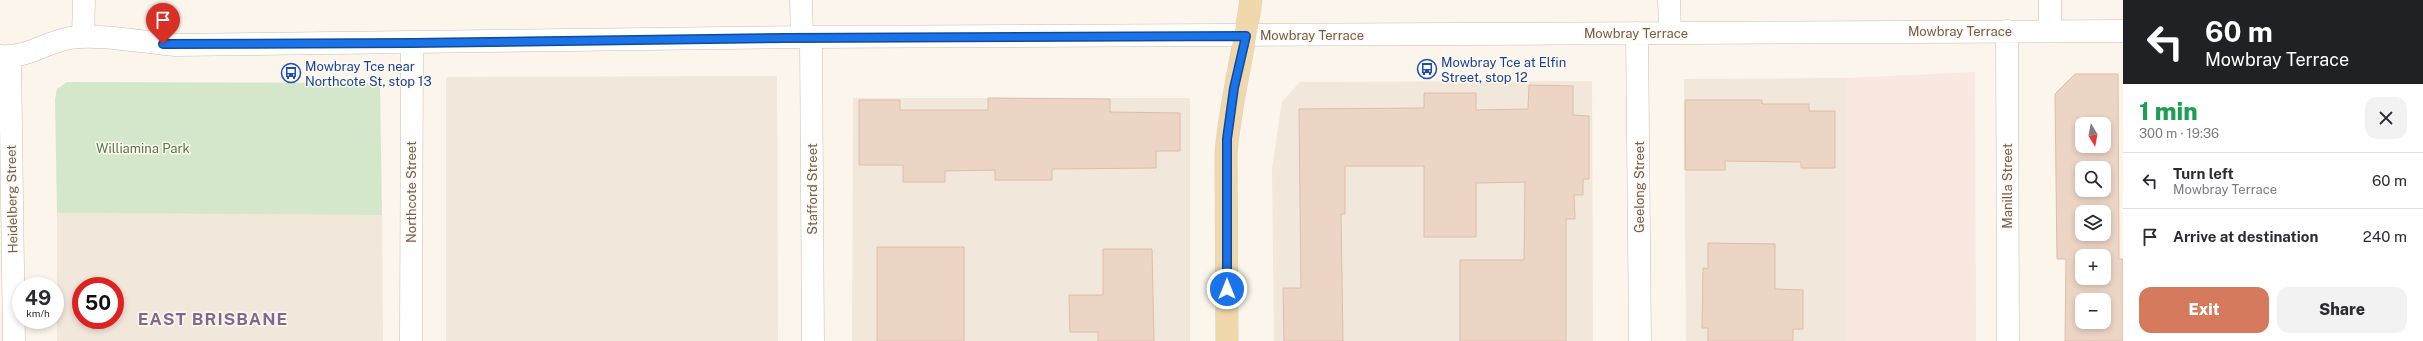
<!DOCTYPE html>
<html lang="en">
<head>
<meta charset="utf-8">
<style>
  :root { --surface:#fff; --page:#f2f2f3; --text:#2b2b33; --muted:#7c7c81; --line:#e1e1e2; --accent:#d67a5e }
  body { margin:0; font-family:"Public Sans",sans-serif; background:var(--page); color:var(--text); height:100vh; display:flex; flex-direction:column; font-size:15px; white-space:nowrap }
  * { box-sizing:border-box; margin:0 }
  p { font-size:13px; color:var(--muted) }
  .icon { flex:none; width:22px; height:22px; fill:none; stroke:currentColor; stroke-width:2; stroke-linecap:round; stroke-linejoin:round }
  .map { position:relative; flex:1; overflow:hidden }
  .sheet { display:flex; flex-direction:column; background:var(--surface); width:300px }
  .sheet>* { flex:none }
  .top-card { background:#202124; color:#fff; overflow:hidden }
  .needle { width:26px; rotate:170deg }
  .tools { position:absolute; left:2075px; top:117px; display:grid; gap:8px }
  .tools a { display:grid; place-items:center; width:36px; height:36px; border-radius:8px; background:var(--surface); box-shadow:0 2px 6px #0003; font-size:20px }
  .speed { position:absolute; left:12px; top:277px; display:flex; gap:8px; font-size:20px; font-weight:700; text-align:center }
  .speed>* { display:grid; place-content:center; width:52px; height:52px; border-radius:50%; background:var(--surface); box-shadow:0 2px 6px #0003; line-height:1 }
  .speed small { font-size:10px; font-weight:400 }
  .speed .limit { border:6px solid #d22; background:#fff; color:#111 }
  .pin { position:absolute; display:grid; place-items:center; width:34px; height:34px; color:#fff; margin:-41px -17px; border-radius:50% 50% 50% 0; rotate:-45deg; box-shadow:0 0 4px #0007 }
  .pin .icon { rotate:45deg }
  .me { position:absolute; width:44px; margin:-22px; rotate:0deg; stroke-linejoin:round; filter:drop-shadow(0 0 3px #0008) }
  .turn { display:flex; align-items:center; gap:14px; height:84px; padding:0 16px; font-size:18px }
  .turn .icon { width:52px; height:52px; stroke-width:2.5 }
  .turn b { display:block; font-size:28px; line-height:34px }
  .round { display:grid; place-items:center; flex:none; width:42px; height:42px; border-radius:12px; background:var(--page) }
  .overview { display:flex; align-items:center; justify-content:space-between; height:68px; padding:0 16px }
  h1 { font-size:24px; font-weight:800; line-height:30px; color:#1e9e55 }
  .action { display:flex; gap:8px; margin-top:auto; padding:8px 16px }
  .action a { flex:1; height:46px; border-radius:12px; background:var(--accent); color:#fff; font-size:16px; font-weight:800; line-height:46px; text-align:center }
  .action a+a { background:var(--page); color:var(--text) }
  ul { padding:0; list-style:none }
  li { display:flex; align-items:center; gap:12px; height:56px; padding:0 16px; border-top:1px solid var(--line) }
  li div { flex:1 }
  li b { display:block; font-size:15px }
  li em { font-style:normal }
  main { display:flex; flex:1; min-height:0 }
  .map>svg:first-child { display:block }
  .residential { fill:#f1e7da; fill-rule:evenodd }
  .commercial { fill:#f9e8e0 }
  .green { fill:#d5e7ca }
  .building { fill:#edd5c5; stroke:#debda7; fill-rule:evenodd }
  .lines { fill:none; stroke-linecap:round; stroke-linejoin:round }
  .minor-casing { stroke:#ccbdb1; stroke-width:23 }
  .major-casing { stroke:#d8d2ce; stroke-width:23 }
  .minor { stroke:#fff; stroke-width:22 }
  .major { stroke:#f1d8ab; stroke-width:22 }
  .route-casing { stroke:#114b97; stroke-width:10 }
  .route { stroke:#1a73e8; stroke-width:7 }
  .labels { text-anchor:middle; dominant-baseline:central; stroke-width:3; stroke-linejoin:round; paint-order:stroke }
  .street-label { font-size:13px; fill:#735d50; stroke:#fdf9f1 }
  .transit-label { font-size:13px; fill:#164399; stroke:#fdf9f1; text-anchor:start }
  .park-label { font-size:13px; fill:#56784a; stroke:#fdf9f1 }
  .district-label { font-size:17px; font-weight:bold; letter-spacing:1px; fill:#82688e; stroke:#fdf9f1 }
</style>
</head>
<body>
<main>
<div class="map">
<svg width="2123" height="341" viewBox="0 0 2123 341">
  <rect width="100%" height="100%" fill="#fbf5eb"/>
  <!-- residential -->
  <path class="residential" d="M777,76L778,341H446V77Z
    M1846,78V341H1686L1684,79Z
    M1592,81L1593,341H1274L1272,169L1282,102L1300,82Z
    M853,98H1190V341H852Z
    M57,213L382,215L383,341H57ZM81,286H115V320H81Z"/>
  <!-- commercial -->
  <path class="commercial" d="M1975,72L1976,341H1846V78Z"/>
  <!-- green -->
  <path class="green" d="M67,82L380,83L382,215L57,213L55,99L57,89Z"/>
  <!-- building -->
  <path class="building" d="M2075,74H2118L2119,259H2123V341H2065L2066,259H2057L2055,94ZM2082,124H2104V146H2082ZM2082,168H2104V190H2082ZM2082,212H2104V234H2082ZM2082,256H2104V278H2082ZM2082,300H2104V322H2082Z
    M1529,85L1573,86V115L1589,116V179H1583V195H1574L1575,219H1566V341H1460V260H1524L1525,182L1476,183V237H1424V166H1345V214H1341L1343,341H1284L1283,288H1301L1299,109L1424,108V93H1476V110L1528,109Z
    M988,98L1110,99V112L1180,113V151H1156V168L1052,169V180H995V170L945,171V182H903V165H859V100H900V110H988Z
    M1685,100H1762V104H1809V111H1835V168H1801V162L1725,161V170H1685Z
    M1708,243L1775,244V289L1803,290V329H1793V341H1708V328H1702L1703,268L1708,269Z
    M877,247H964V341H877Z
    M1103,249H1152L1154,341H1098V332H1070L1069,295H1103Z"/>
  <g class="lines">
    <!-- minor casing -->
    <g class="minor-casing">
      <path id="minor" d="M801,0L802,37
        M1669,0L1670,33
        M2050,0V31
        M2007,31L2008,341
        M1637,33L1640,341
        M83,36L84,0
        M811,38L813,341
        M0,56C25,59 46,42 70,38C98,33 146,43 176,45L802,37L2123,31
        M10,57L14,341
        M411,341L412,43"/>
    </g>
    <!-- major casing -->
    <g class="major-casing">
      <path id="major" d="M1227,341L1226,154C1230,102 1244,52 1251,0"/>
    </g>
    <!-- minor -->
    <use href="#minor" class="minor"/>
    <!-- major -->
    <use href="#major" class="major"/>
  </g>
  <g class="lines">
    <!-- route casing -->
    <g class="route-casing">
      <path id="route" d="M163,44L412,43L786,38L1246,36L1234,88L1227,139V289"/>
    </g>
    <!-- route -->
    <use href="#route" class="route"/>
  </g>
  <!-- icons -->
  <defs>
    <g id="bus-ring" transform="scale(1)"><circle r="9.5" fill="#fdf9f1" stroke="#1a4fb4" stroke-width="1.5"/><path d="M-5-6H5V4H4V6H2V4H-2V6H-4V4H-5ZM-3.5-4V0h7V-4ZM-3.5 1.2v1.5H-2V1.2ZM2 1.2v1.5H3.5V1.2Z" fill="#1a4fb4"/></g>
  </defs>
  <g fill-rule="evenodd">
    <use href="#bus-ring" x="1427" y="69"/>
    <use href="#bus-ring" x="291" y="73"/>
  </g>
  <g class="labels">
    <!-- street labels -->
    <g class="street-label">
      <text x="1960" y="31">Mowbray Terrace</text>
      <text x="1636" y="33">Mowbray Terrace</text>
      <text x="1312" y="35">Mowbray Terrace</text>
      <text transform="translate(2007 186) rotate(-90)">Manilla Street</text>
      <text transform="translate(1639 187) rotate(-90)">Geelong Street</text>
      <text transform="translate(812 189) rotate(-90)">Stafford Street</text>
      <text transform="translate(411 192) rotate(-90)">Northcote Street</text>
      <text transform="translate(12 199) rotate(-91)">Heidelberg Street</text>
    </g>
    <!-- transit labels -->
    <g class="transit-label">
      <text x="1441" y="62">Mowbray Tce at Elfin<tspan x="1441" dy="15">Street, stop 12</tspan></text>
      <text x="305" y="66">Mowbray Tce near<tspan x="305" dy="15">Northcote St, stop 13</tspan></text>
    </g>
    <!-- park labels -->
    <g class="park-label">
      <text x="143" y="148">Williamina Park</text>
    </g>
    <!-- district labels -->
    <g class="district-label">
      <text x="213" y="319">EAST BRISBANE</text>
    </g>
  </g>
</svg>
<div class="tools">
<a><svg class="needle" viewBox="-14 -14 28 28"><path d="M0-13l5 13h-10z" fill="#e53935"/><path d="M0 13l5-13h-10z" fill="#7c7c81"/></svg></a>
<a><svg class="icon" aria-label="search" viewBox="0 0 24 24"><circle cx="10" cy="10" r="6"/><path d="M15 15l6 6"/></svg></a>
<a><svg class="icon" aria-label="layers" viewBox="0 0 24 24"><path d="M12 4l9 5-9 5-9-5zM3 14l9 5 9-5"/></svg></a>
<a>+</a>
<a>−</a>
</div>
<div class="speed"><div>49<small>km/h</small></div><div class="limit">50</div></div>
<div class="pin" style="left:163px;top:44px;background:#d93025"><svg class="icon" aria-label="arrive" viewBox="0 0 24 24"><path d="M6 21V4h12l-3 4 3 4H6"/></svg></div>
<svg class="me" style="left:1227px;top:289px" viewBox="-20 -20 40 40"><circle r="17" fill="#1a73e8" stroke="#fff" stroke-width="3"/><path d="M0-11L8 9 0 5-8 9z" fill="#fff"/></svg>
</div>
<section class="sheet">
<div class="top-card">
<div class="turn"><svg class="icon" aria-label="left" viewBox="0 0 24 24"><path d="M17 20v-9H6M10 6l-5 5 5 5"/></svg><div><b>60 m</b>Mowbray Terrace</div></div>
</div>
<div class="overview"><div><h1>1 min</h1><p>300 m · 19:36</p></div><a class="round"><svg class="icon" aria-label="close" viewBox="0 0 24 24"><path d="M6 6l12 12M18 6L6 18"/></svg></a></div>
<ul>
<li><svg class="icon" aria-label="left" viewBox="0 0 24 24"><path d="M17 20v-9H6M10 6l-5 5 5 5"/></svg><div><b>Turn left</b><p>Mowbray Terrace</p></div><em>60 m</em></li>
<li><svg class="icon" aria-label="arrive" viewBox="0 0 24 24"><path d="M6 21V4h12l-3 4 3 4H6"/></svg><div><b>Arrive at destination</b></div><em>240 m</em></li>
</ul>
<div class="action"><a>Exit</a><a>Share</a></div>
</section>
</main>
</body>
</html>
